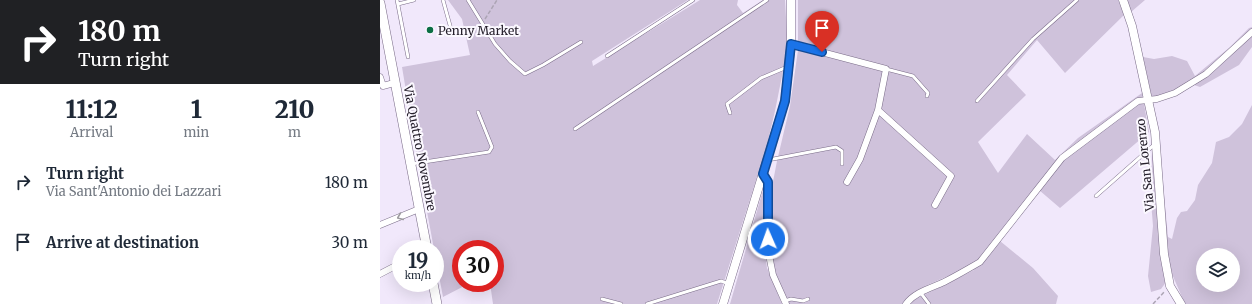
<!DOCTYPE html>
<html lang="en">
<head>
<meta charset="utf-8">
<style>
  :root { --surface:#fff; --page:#f6f6f7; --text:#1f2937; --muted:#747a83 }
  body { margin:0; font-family:Merriweather,serif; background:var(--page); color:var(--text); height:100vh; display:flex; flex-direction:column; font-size:15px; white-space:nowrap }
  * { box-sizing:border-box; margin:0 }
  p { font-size:13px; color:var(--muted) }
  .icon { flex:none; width:22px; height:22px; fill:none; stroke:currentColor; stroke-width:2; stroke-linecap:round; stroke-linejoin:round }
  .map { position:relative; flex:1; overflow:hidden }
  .drawer { display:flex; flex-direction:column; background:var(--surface); width:380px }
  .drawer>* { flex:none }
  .top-card { background:#202124; color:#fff; overflow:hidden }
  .fabs { position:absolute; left:816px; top:248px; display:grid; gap:8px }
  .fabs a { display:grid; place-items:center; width:44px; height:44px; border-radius:50%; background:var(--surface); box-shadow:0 4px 16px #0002; font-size:20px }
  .speed { position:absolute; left:12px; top:240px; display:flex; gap:8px; font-size:20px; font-weight:700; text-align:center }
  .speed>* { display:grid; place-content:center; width:52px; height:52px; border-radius:50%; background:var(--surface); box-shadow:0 4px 16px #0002; line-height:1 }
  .speed small { font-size:10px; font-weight:400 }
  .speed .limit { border:6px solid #d22; background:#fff; color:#111 }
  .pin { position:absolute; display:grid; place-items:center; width:34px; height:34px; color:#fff; margin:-41px -17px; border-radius:50% 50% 50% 0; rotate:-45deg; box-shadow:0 0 4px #0007 }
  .pin .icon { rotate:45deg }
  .me { position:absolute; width:44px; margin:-22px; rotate:358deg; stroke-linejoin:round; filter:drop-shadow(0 0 3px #0008) }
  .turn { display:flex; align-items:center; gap:14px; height:84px; padding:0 12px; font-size:18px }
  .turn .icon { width:52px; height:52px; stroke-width:2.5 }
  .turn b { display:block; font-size:28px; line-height:34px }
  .eta { display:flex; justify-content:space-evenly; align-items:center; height:68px; text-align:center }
  .eta b { font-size:24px; font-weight:800; line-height:28px }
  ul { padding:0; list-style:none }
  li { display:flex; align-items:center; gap:12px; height:60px; padding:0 12px }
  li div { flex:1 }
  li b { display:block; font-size:15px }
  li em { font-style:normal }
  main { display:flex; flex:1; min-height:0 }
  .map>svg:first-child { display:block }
  .green { fill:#cfc2db; fill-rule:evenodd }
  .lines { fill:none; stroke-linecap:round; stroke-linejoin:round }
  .service-casing { stroke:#7a6c88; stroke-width:4 }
  .minor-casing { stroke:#7a6c88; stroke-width:7 }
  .tertiary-casing { stroke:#7a6c88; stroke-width:9 }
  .secondary-casing { stroke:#7a6c88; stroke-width:10 }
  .path { stroke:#aca4b4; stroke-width:1.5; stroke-dasharray:4 2; stroke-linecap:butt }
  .service { stroke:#fff; stroke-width:3 }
  .minor { stroke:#fff; stroke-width:6 }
  .tertiary { stroke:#fff; stroke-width:8 }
  .secondary { stroke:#fff; stroke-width:9 }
  .oneway { stroke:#9d9ba0 }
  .route-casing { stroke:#114b97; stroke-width:10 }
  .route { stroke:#1a73e8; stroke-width:7 }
  .poi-dot { fill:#0b6e44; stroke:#fbf8ff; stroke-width:1.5 }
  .labels { text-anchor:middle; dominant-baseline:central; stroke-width:4; stroke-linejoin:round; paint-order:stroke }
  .poi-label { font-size:12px; fill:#26202c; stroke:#fbf8ff; text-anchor:start }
  .street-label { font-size:12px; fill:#26202c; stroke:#fbf8ff }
</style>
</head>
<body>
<main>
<section class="drawer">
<div class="top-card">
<div class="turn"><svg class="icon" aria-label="right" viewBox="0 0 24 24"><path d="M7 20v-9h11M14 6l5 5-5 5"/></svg><div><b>180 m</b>Turn right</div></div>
</div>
<div class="eta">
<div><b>11:12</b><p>Arrival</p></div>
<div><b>1</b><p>min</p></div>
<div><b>210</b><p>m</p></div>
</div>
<ul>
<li><svg class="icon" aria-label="right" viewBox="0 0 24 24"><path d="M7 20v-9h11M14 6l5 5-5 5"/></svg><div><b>Turn right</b><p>Via Sant'Antonio dei Lazzari</p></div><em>180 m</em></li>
<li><svg class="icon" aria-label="arrive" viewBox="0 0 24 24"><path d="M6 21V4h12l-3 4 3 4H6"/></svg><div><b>Arrive at destination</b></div><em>30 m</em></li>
</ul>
</section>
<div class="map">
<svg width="872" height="304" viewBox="0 0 872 304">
  <rect width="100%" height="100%" fill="#f1e8fb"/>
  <!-- green -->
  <path class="green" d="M68,0H308L212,61L213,66L320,0H358L357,5L363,13L383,0H405L407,35L406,56L395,111L387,145L337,304H113L110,283H115V249H81V283H90L63,297L39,169L22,67L90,55L82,19Z
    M418,0H738L744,15L685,73L657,40L627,75L646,95L598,142L618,173L647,134L675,160L698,138L762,93L769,132L680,208L659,190L620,241L653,268L678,296L676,304H530L536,299L594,270L590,266C571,277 534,286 522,304H408L395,273L392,254L391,192L397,161L410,106L418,50Z
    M747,0H765L751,12Z
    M872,27V47L859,65L820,87L808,83L794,92L772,98L763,57L774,59L792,56L807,61L815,76L850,47L869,28Z
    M872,105V304H805L792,274L781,289L771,292L768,276L773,226L771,201L772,150L781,163L788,237L792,239L797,218L801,212L807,211L815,200L818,185L832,163L836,142L849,137L862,124ZM823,255H853V285H823Z
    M383,190L384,247L387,268L402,304H350Z"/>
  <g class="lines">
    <!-- service casing -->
    <g class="service-casing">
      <path id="service" d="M17,0L28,57
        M63,0L71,29
        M88,0L115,44L130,61L145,74L163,65L201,42
        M18,4L34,0
        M227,56L313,0
        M506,69L533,76L548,93L547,96
        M597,101L653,39L697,0
        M350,113L347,104L381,78L407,67
        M195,129L387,0
        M388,160L456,147L462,151V164
        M31,164L109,152L112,147L98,112
        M716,196L775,144
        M540,292L549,304
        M222,299L241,304
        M405,301L411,299L423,301L428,299
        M267,304L341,281L349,284"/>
    </g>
    <!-- minor casing -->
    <g class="minor-casing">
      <path id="minor" d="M411,44L506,69L498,110L571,176L555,205
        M0,77L3,86L14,83
        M383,174L388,182L389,255L393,275L406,304
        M467,182L480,159L498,110
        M0,225L39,209
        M0,274L21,263
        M526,304C535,292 551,288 564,282C576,276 588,269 600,262L682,158L758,101L777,99L795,93L826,74L872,32"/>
    </g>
    <!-- tertiary casing -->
    <g class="tertiary-casing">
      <path id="tertiary" d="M743,0L752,26L775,132L784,254L790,286L801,304
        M343,304L405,101L411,44V0"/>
    </g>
    <!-- secondary casing -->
    <g class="secondary-casing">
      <path id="secondary" d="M0,3L47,249
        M53,283L57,304"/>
    </g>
    <!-- path -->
    <path class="path" d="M105,19L117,0
      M773,304L785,291"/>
    <!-- service -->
    <use href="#service" class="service"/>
    <!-- minor -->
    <use href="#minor" class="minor"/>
    <!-- tertiary -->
    <use href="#tertiary" class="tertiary"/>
    <!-- secondary -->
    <use href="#secondary" class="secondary"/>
  </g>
  <!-- one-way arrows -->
  <defs><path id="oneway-chevron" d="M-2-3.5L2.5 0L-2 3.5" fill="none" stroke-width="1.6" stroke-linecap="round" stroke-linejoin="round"/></defs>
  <use class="oneway" href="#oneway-chevron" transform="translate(20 217) rotate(157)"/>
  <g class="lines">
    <!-- route casing -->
    <g class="route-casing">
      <path id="route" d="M388,239V182L383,174L405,101L411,44L442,52"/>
    </g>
    <!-- route -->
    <use href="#route" class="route"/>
  </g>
  <!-- markers -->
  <circle class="poi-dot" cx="50" cy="30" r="4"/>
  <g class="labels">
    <!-- poi labels -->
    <g class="poi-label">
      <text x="58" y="30">Penny Market</text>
    </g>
    <!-- street labels -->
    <g class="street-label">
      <text transform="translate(40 148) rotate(79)">Via Quattro Novembre</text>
      <text transform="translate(765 165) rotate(-96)">Via San Lorenzo</text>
    </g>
  </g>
</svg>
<div class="fabs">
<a><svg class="icon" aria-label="layers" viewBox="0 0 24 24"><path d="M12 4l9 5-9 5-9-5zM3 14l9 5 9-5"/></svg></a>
</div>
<div class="speed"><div>19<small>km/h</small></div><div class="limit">30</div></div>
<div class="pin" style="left:442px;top:52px;background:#d93025"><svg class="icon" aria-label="arrive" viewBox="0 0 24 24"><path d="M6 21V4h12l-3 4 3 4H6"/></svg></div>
<svg class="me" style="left:388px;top:239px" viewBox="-20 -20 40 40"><circle r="17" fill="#1a73e8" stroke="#fff" stroke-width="3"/><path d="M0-11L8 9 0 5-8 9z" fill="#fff"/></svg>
</div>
</main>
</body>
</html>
